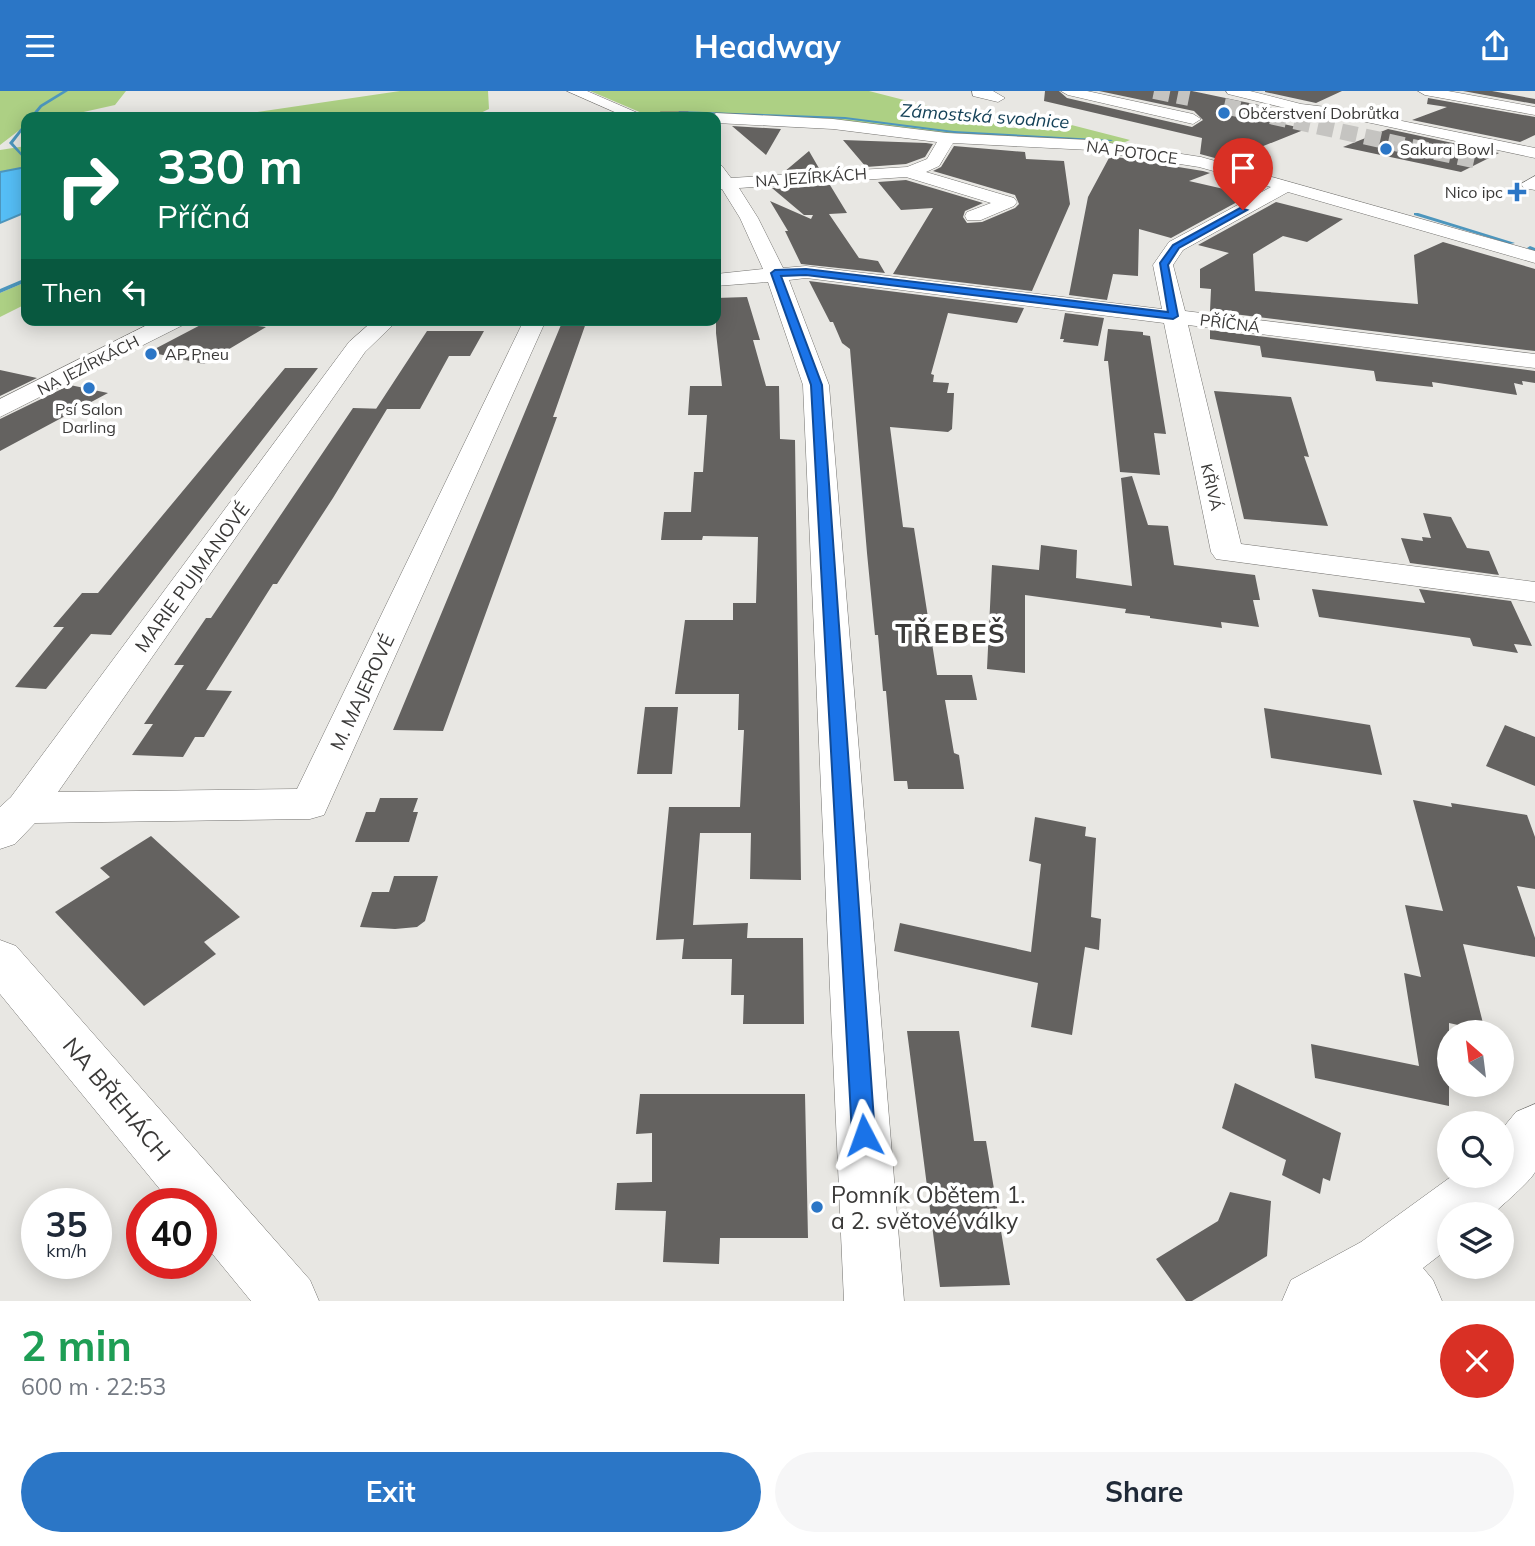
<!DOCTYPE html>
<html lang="en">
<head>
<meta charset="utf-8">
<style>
  :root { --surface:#fff; --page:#f6f6f7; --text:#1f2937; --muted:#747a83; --accent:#2b76c6 }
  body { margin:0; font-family:Mulish,sans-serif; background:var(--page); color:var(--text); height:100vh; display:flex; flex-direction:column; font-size:26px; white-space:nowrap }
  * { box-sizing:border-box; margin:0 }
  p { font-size:23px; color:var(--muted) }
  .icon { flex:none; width:38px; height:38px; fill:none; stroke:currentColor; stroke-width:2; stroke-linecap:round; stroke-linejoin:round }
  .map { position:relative; height:1210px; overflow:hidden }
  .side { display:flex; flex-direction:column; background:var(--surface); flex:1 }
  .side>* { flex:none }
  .top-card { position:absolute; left:21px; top:21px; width:700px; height:214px; border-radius:14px; box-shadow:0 4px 18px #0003; background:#0b6e4f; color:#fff; overflow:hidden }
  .needle { width:46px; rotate:332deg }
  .controls { position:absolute; left:1437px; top:929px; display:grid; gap:14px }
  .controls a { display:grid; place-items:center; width:77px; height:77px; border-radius:50%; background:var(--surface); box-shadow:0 4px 18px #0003; font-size:35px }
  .speed { position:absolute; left:21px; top:1097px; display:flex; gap:14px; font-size:35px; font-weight:700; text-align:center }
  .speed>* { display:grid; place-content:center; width:91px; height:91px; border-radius:50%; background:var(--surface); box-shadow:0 4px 18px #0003; line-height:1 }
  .speed small { font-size:18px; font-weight:400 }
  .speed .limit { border:10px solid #d22; background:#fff; color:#111 }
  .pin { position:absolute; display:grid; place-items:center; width:60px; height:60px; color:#fff; margin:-72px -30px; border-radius:50% 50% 50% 0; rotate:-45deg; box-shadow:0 0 7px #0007 }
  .pin .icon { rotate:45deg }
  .me { position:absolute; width:77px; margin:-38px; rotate:356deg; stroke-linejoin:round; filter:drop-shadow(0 0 5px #0008) }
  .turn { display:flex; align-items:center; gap:24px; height:147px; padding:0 21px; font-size:32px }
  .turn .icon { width:91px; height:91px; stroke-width:2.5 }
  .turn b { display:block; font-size:49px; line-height:60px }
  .then { display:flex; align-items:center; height:66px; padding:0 21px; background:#0003; gap:14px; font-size:26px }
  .round { display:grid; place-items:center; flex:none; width:74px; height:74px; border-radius:37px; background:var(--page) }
  .overview { display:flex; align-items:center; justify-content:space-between; height:119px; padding:0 21px }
  h1 { font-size:42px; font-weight:700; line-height:52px; color:#1e9e55 }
  .primary-button { display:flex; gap:14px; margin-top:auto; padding:14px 21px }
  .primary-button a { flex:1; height:80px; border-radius:42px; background:var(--accent); color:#fff; font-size:28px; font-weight:700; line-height:80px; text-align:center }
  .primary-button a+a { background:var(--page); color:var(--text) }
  header { display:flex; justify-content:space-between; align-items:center; height:91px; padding:0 21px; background:var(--accent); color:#fff; font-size:32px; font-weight:700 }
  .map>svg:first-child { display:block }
  .green { fill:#add084 }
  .water { fill:#55bef6; stroke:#4d96bd; stroke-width:2 }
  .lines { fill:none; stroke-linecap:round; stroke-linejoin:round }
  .stream { fill:#4d96bd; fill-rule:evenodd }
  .building { fill:#646260 }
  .minor-tunnel { stroke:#c5c4c1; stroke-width:16; stroke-dasharray:16 8; stroke-linecap:butt }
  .minor-casing { stroke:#747370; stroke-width:1 }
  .minor { fill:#fff; fill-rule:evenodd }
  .route { fill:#1a73e8; stroke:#114b97; stroke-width:2 }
  .poi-dot { fill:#2b76c6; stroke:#fff; stroke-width:2.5 }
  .labels { text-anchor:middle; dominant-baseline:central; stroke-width:7; stroke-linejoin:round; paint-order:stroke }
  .far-poi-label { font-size:16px; fill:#3a3938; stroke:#fff; text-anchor:start }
  .far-street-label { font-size:16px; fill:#3a3938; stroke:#fff }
  .far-water-label { font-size:18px; font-style:italic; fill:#144158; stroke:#fff }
  .street-label { font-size:19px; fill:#3a3938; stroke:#fff }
  .near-street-label { font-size:23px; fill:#3a3938; stroke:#fff }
  .near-poi-label { font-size:23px; fill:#3a3938; stroke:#fff; text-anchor:start }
  .district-label { font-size:26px; font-weight:bold; letter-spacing:2px; fill:#3a3938; stroke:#fff }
</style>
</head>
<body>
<header><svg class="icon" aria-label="menu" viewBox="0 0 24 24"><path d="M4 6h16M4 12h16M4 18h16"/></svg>Headway<svg class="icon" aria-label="share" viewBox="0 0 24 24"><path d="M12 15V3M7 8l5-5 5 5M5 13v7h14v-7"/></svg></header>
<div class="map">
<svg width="1535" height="1210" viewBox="0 0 1535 1210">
  <rect width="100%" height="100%" fill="#e8e7e3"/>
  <!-- green -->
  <path class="green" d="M0,0H126L115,14L61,26H26V34L0,54Z
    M400,0H488L489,18L472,26H223Z
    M590,0H869L1013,37L1052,29L1130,49L1113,56L953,45L760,26L649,25Z
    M26,55V77L0,81V59Z
    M26,191V213L0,226V202Z"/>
  <!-- water -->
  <path class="water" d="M26,76V121L0,132V81Z"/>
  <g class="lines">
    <!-- stream -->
    <path class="stream" d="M63,0H68L42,16L34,26H30L40,14Z
      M679,20L845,26L954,40L1113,49L1111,50L954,42L845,28L678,22Z
      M25,32H26V35L13,52L26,67V70L9,52Z
      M1414,122H1418L1515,152L1510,153L1414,124Z
      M1530,155L1535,157V161L1527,157Z
      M26,187V191L0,202V198Z"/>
  </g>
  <!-- building -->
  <path class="building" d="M1045,0H1059L1067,7L1192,36L1203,29L1194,20L1099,0H1192L1292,21L1270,30L1306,38L1226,70L1200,63L1202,47L1044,10Z
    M1342,0L1316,12L1265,1V0Z
    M1463,0H1492L1535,8V13Z
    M1428,7L1535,26V44L1520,51L1412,29L1447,16L1427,13Z
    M732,35L781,38L766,64Z
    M1388,38L1499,62L1461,81L1343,56Z
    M843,49L926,52L933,53L925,66L906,73L866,76Z
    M954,55L1025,61L1026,68L1064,70L1070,113L1032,200L893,183L933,117L901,119L878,91L906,89L983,112L965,120L963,126L967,132L982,131L1015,117L1019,113L1015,104L933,80L941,76Z
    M809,60L820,79L784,81Z
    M1110,65L1203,80L1210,82L1189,90L1250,104L1171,147L1139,138L1138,185L1113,183L1107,209L1069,204L1088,106Z
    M830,94L847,122L829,123L859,167L878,170L885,182L801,173L785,140H788L770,110L811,128L813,124H804L772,97Z
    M1276,111L1343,128L1307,151L1283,145L1253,163L1255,200L1418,213L1414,164L1443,151L1535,178V260L1210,220L1211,198L1200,197V178L1229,162L1198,154Z
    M809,190L1024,217L1017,232L948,222L931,283L934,284L933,291L949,292L947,302H954L952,338L948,341L890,336L903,436L914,437L937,584H972L977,609H945L954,662L959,664L964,698H908L907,690H894L886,600H883L878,544H875L867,462L850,258L842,252L833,231H830Z
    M747,206L760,249H753L766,295H779L780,348L795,349L801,789L750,788L751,742H700L693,834L748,832L747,847H803L804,933H743L744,904H731L732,868H682L684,848L656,849L669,716H740L744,639H738L739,603H675L685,529H733V512H756L758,446L703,445L702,449H661L664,421H691L694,381H703L707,324H688L690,295H722L716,242V207Z
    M1065,222L1104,227L1098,255L1063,251L1064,248H1060Z
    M210,229L266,236L204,273L149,261Z
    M563,229H587L553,326H557L443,640L393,639Z
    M1108,238L1143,241V244L1150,245L1166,343L1154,342L1160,384L1120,381L1108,270H1104Z
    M1210,239L1535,280V292L1522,290L1523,294L1514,292L1517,304L1432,291L1433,296L1376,290L1374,280L1262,266L1260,255L1210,248Z
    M427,240H484L470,265H449L420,318H376Z
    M285,277H318L111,544L91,543L46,598L15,596L64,536H53L82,502H98Z
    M0,279L37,287L0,305Z
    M70,294L108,302L0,360V328Z
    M1214,300L1291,306L1309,366L1304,365L1328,435L1244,428Z
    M353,317L387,318L333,407L277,493H273L206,599L232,600L204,646H195L183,666L132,664L153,633H144L184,574H174L206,527H211Z
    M1132,385L1148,434L1168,435L1174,474L1255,484L1260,509H1253L1259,536L1221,531L1222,537L1150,527V525L1125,522L1126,518L1025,504V582L987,578L992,474L1039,479L1041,454L1077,459L1076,487L1132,495L1121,387Z
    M1423,422L1451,426L1467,457L1489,460L1499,484L1410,472L1401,447L1423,450L1422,446L1431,447Z
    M1312,498L1425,512L1419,498L1511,510L1532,555L1514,553L1518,562L1473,555L1470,547L1319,526Z
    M645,616H678L672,683H637Z
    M1264,617L1370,634L1382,684L1271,667Z
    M1505,634L1535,646V695L1486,675Z
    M380,707H418L413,721H418L409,751H355L366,721H375Z
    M1413,709L1452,716L1451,712L1527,724L1535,746V798L1517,795L1535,847V866L1463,853L1485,940L1449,932V1015L1315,987L1311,953L1419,975L1404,882L1421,886L1405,814L1443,820Z
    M1035,726L1086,736L1085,745L1096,747L1091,826L1101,828L1099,859L1085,856L1072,944L1031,936L1038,892L894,860L900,832L1031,861L1041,773L1029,770Z
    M151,745L240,826L204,851L216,863L144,915L55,821L110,786L100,777Z
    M394,785H438L425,830L417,836L395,838L360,836L372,801H389Z
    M907,940H959L974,1050H986L1010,1194L940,1196Z
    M1235,992L1341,1042L1330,1090L1323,1087L1320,1103L1282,1084L1286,1069L1222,1037Z
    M640,1003H805L808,1147H720L719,1173L663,1171L666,1120L615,1119L617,1092L652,1091V1042L636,1043Z
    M1230,1101L1271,1110L1267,1165L1192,1210H1186L1156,1168L1218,1130Z"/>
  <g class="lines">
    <!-- minor-tunnel -->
    <path class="minor-tunnel" d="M1154,0L1189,7
      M1224,15L1482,71"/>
    <!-- minor casing -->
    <g class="minor-casing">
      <path id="minor" d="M567,0H587L647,26H626Z
        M972,0H993L1005,7L998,11L973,5Z
        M1061,0H1087L1193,23L1201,28L1193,33L1068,4Z
        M1226,0H1250L1301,13L1343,18L1535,57V67L1343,26L1301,21L1228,3Z
        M1418,0H1448L1535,16V24L1425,4Z
        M661,21H688L696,26H653Z
        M716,22L833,28L947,42L1090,49L1201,66L1535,160V172L1288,101L1183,159L1173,174L1185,220L1535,263V277L1188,234L1241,453L1535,491V511L1216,468L1211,461L1164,232L806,187L789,189L829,294L904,1210H844L803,294L768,191L716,195V183L763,178L740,127L722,98H716V74L722,75L731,87L907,76L927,68L937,51L833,38L716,32V26H709ZM953,52L1090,59L1199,76L1271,96L1169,151L1153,174L1162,218L806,175L783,177L758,127L739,97L906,86L991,112L967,121L965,125L967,129H981L1014,115L1017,111L1014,107L926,81L939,75Z
        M1535,85V99L1524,97L1521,93Z
        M157,229H186L183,234L0,326V308Z
        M374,229H393L395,232L365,261L58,701L297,698L524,229H546L324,724L310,728L35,732L15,753L0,758V716L11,706L349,251Z
        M0,849L16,855L310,1189L319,1210H251L201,1149V1113H172L0,903Z
        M1535,1013C1535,1027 1535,1071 1535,1081C1531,1090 1501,1115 1492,1124H1449V1157L1423,1177L1433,1189L1442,1210H1282L1291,1189L1361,1151L1452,1085H1502V1038L1516,1021Z"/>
    </g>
    <!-- minor -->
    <use href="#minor" class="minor"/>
  </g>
  <!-- route -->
  <path class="route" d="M1240,117L1247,119L1179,157L1168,174L1178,225L1173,228L806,184L781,185L822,294L875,1044L872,1051L864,1055L855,1051L852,1044L811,294L771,182L775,179L806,178L1168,221L1160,172L1173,154Z"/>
  <!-- markers -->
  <g class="poi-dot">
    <circle cx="1224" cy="22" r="7"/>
    <circle cx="1386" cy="58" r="7"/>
    <path d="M1513.5 90.5h7v7h7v7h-7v7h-7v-7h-7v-7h7z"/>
    <circle cx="151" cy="263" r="7"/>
    <circle cx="89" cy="297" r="7"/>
    <circle cx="817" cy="1116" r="7"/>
  </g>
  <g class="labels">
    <!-- far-poi labels -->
    <g class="far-poi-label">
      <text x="1238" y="22">Občerstvení Dobrůtka</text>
      <text x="1400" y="58">Sakura Bowl</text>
      <text x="1503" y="101" text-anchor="end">Nico ipc</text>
      <text x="165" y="263">AP Pneu</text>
      <text x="89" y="318" text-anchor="middle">Psí Salon<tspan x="89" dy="18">Darling</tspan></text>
    </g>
    <!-- far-street labels -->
    <g class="far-street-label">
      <text transform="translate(1132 61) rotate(8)">NA POTOCE</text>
      <text transform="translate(811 86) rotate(-4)">NA JEZÍRKÁCH</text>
      <text transform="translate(1230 232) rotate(7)">PŘÍČNÁ</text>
      <text transform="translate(88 274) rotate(-27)">NA JEZÍRKÁCH</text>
      <text transform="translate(1212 396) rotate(77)">KŘIVÁ</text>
    </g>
    <!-- far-water labels -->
    <g class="far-water-label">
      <text transform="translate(985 25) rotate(4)">Zámostská svodnice</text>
    </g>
    <!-- street labels -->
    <g class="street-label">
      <text transform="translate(192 486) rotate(-54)">MARIE PUJMANOVÉ</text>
      <text transform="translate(362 601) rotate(-65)">M. MAJEROVÉ</text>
    </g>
    <!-- near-street labels -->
    <g class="near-street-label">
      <text transform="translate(117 1008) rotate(50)">NA BŘEHÁCH</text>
    </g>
    <!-- near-poi labels -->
    <g class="near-poi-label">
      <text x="831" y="1103">Pomník Obětem 1.<tspan x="831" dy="26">a 2. světové války</tspan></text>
    </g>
    <!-- district labels -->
    <g class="district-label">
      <text x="951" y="542">TŘEBEŠ</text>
    </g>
  </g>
</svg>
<div class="controls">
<a><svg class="needle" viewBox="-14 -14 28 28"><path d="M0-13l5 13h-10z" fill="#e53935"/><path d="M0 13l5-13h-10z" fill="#747a83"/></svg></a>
<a><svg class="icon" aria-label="search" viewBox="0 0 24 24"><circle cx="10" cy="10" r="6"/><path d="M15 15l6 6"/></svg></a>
<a><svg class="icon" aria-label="layers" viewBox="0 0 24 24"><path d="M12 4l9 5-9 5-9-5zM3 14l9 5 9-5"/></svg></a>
</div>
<div class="speed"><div>35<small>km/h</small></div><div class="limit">40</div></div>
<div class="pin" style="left:1243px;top:119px;background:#d93025"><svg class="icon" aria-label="arrive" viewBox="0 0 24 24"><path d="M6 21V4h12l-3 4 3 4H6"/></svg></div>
<svg class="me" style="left:864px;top:1044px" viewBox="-20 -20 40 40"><path d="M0-17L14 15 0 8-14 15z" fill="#1a73e8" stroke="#fff" stroke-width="4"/></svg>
<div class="top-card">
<div class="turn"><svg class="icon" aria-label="right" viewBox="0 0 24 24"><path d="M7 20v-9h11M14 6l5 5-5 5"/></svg><div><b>330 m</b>Příčná</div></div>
<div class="then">Then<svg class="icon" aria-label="left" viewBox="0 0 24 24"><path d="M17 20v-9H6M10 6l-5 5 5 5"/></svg></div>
</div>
</div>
<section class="side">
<div class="overview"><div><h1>2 min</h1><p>600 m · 22:53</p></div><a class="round" style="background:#d93025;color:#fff"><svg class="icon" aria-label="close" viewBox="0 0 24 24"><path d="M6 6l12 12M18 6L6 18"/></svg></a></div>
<div class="primary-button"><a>Exit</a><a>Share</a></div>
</section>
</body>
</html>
